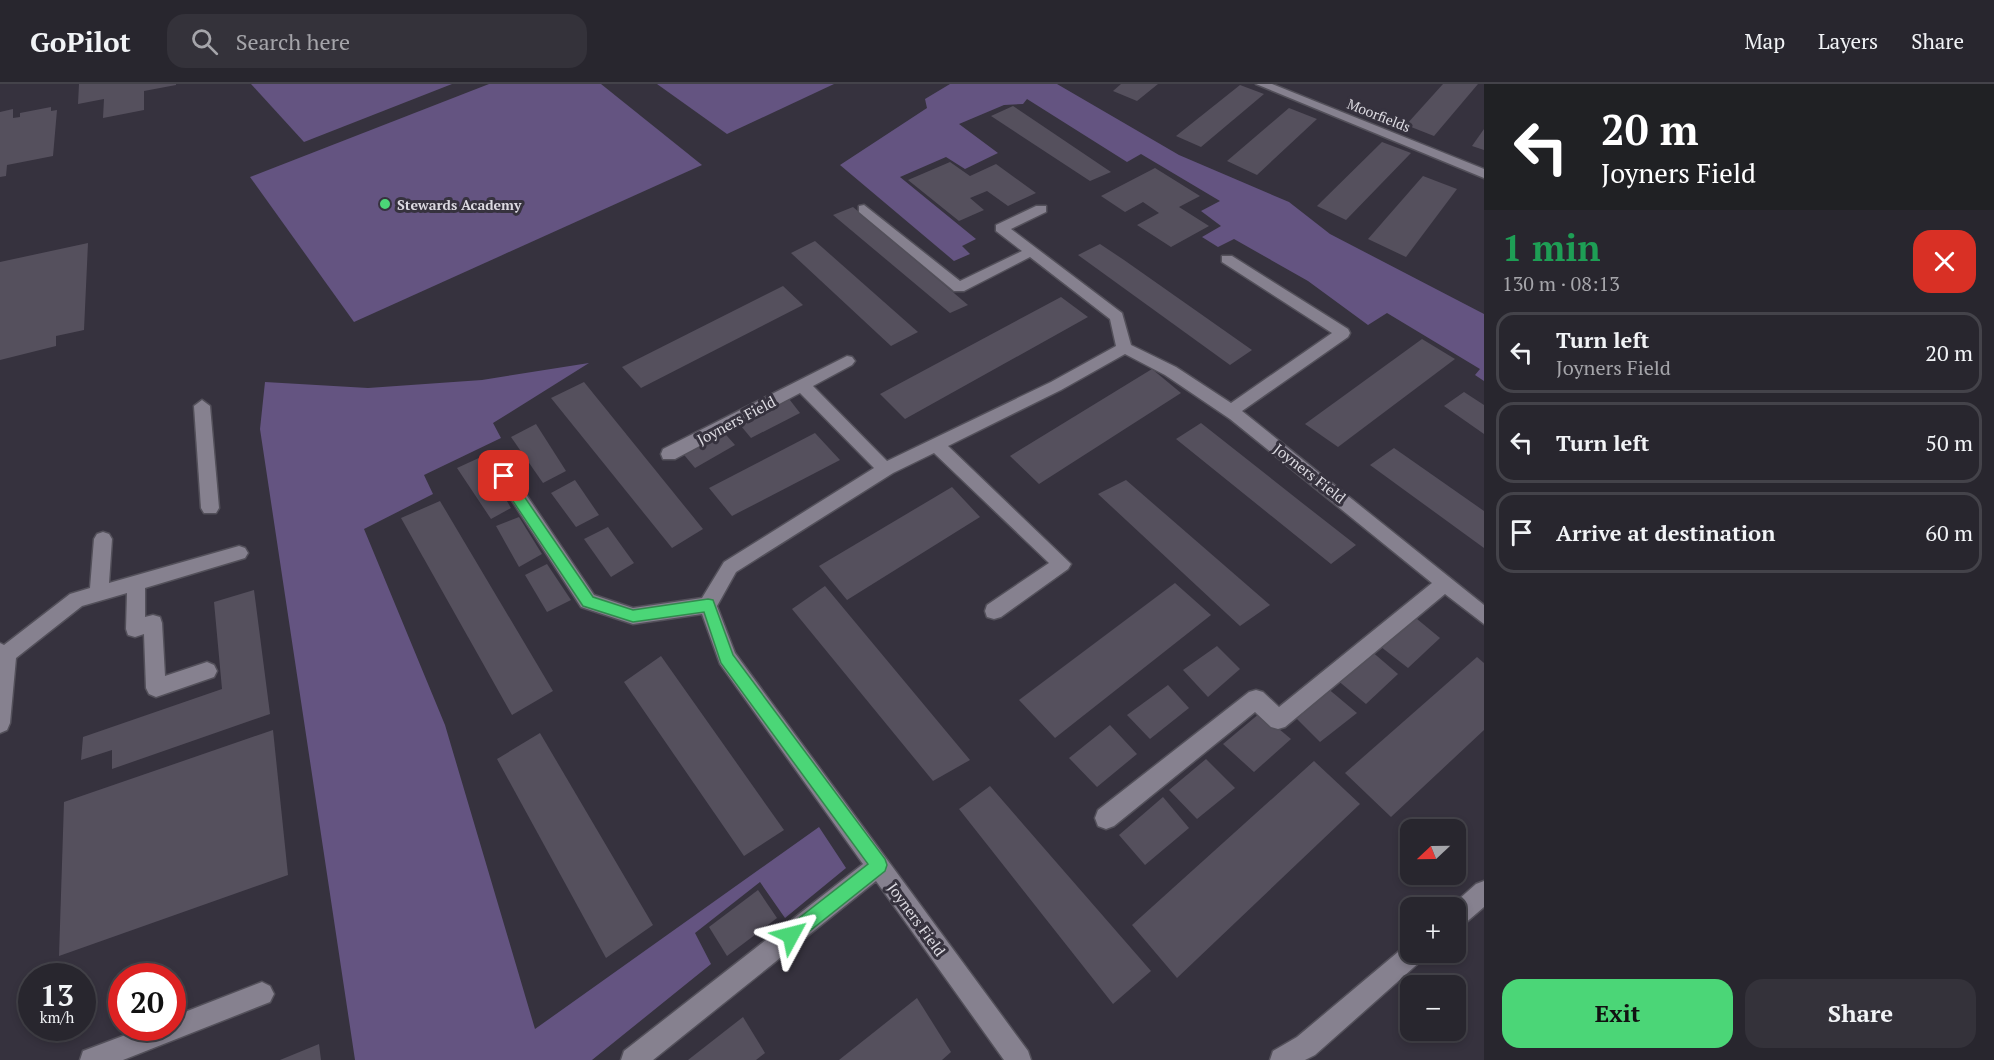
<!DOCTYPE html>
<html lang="en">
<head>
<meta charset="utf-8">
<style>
  body { margin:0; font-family:"PT Serif",serif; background:#34323a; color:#f1f3f6; height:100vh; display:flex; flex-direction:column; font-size:22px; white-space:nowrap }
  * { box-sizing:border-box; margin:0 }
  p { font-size:20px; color:#a5a5aa }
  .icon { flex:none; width:33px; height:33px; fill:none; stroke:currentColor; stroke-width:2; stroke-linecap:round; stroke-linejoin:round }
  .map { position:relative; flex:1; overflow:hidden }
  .sheet { display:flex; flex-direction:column; background:#28262e; width:510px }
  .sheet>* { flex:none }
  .top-card { background:#202124; color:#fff; overflow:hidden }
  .needle { width:39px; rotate:248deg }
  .buttons { position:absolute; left:1400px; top:735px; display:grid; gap:12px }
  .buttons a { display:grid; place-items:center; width:66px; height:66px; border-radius:12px; background:#28262e; box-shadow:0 3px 9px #0003,0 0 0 2px #44434a; font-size:30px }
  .speed { position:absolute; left:18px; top:879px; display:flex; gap:12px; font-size:30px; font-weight:700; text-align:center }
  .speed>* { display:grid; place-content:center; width:78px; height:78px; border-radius:50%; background:#28262e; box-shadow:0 3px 9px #0003,0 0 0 2px #44434a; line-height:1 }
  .speed small { font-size:15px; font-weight:400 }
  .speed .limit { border:9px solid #d22; background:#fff; color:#111 }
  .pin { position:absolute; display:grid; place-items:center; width:51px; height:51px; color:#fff; margin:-26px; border-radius:12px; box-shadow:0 3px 9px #0006 }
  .me { position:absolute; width:66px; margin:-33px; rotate:52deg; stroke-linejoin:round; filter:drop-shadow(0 0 4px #0008) }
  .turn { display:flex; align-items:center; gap:21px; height:126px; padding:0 18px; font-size:27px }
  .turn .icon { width:78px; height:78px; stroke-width:2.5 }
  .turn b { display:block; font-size:42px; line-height:51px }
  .round { display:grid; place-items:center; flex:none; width:63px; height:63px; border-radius:18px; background:#34323a }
  .headline { display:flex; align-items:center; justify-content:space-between; height:102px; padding:0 18px }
  h1 { font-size:36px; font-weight:700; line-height:45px; color:#1e9e55 }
  .action { display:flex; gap:12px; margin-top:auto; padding:12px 18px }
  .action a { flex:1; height:69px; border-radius:18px; background:#4bd677; color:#111; font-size:24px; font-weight:700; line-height:69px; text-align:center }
  .action a+a { background:#34323a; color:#f1f3f6 }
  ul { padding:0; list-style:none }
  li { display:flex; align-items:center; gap:18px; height:81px; margin:0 12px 9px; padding:0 6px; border:3px solid #44434a; border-radius:18px }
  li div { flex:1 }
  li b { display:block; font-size:22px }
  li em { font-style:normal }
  header { display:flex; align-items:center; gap:36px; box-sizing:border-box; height:84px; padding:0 30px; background:#28262e; border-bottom:2px solid #44434a }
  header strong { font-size:28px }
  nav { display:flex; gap:33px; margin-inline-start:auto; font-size:21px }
  .search { width:420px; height:54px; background:#34323a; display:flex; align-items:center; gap:15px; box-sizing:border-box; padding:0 21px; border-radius:18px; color:#a5a5aa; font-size:22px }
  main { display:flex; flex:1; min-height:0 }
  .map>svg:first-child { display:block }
  .green { fill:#645481 }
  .building { fill:#55505d }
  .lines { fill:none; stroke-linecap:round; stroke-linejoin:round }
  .minor-casing { stroke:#53505a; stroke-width:3 }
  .minor { fill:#86818f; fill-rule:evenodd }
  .route { fill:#4bd677; stroke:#318b4d; stroke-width:1.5 }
  .poi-dot { fill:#4bd677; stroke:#36323e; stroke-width:2 }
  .labels { text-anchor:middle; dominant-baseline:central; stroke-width:6; stroke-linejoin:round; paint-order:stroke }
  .far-street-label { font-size:14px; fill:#dcdae1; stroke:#36323e }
  .far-poi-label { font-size:14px; font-weight:bold; fill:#dcdae1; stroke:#36323e; text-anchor:start }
  .street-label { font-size:15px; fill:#dcdae1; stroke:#36323e }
</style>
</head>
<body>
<header>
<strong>GoPilot</strong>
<div class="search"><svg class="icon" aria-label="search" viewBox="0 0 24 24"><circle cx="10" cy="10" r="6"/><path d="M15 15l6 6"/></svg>Search here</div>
<nav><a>Map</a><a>Layers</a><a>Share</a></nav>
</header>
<main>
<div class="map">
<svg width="1484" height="976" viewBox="0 0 1484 976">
  <rect width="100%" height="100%" fill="#36323e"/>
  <g class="green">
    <path d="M251,0H452L304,58Z"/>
    <path d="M489,0H601L702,81L354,238L250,93Z"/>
    <path d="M657,0H834L727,50Z"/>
    <path d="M950,0H1057L1179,71L1289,118L1330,150L1484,230V297L1475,291L1480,285L1387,229L1368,241L1308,197L1234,155L1218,163L1202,153L1221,142L1201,127L1220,117L1141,70L1127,78L1027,15L1023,20L1004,21L959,40L998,69L965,85L946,73L900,93L976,155L962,162L970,170L954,177L840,81L927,24L925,15Z"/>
    <path d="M589,279L493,339L501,354L424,391L433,410L364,445L445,641L535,945L819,743L846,784L785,834L760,798L695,849L711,880L592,976H355L260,345L265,298L368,304L482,296Z"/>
  </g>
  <g class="building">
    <path d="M79,0H176V1L144,7V26L103,34L104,15L78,20Z"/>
    <path d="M1121,0H1158L1137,17L1113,7Z"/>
    <path d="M1443,0H1478L1434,52L1406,41Z"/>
    <path d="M1240,1L1264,10L1201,63L1176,52Z"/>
    <path d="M1013,22L1111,88L1090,97L991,32Z"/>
    <path d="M51,23V27L57,26L53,72L7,81L6,92L0,93V28L13,25V34L20,33V29Z"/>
    <path d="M1289,24L1317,35L1257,91L1227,77Z"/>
    <path d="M1484,45V66L1472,62Z"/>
    <path d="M1382,58L1411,69L1346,136L1317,122Z"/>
    <path d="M950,78L970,92L996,80L1036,109L1008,122L987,107L970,114L984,126L959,137L908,96Z"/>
    <path d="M1155,84L1200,112L1179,123L1209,142L1171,163L1137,141L1159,129L1143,118L1125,128L1101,112Z"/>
    <path d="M1423,92L1457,105L1406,173L1368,155Z"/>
    <path d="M853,123L968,221L950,229L833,131Z"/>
    <path d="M815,157L918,248L891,262L791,169Z"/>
    <path d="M88,159L84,246L56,252V262L0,276V178Z"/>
    <path d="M1100,160L1124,176L1252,266L1230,281L1078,171Z"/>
    <path d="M783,202L803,221L641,304L622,283Z"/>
    <path d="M1061,213L1088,233L905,335L880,310Z"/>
    <path d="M1422,255L1455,275L1338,363L1305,340Z"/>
    <path d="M1152,285L1181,309L1039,400L1010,372Z"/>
    <path d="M584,298L703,445L672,464L551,314Z"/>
    <path d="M1464,308L1484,321V350L1444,322Z"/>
    <path d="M786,311L800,329L751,354L736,336Z"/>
    <path d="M1201,339L1301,418L1356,461L1331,480L1176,355Z"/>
    <path d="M536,340L566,387L543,399L511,353Z"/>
    <path d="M720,344L735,361L695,384L680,366Z"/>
    <path d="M815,349L840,376L732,432L709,404Z"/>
    <path d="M1394,364L1484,427V464L1370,381Z"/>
    <path d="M481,373L511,424L491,435L457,384Z"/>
    <path d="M575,396L599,431L576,443L551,409Z"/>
    <path d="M1126,396L1270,521L1240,542L1098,410Z"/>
    <path d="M952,403L980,433L847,516L819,482Z"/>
    <path d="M440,417L553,607L512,631L401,434Z"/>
    <path d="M519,433L542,470L519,483L496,442Z"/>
    <path d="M608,443L634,479L611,493L584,455Z"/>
    <path d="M547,480L571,516L547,528L525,491Z"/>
    <path d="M1175,499L1211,531L1055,654L1019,616Z"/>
    <path d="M825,502L970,676L933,697L792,525Z"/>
    <path d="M254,506L270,630L112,685V666L81,676L83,653L222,605L214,518Z"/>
    <path d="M1411,530L1440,554L1408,584L1376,559Z"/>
    <path d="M1217,562L1240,585L1208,613L1183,586Z"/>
    <path d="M1370,566L1398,590L1366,620L1336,595Z"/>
    <path d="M661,572L784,746L744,772L624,598Z"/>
    <path d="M1477,573L1484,579V646L1391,733L1345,689Z"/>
    <path d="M1168,601L1189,624L1150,655L1127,631Z"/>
    <path d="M1326,603L1357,629L1320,658L1294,632Z"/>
    <path d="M1260,629L1291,655L1254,688L1223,660Z"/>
    <path d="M1110,641L1137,670L1097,703L1069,674Z"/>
    <path d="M273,646L288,791L59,872L64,718Z"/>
    <path d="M540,649L653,841L606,874L497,675Z"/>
    <path d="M1206,675L1235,704L1197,735L1169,706Z"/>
    <path d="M1314,677L1360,720L1177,894L1132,841Z"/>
    <path d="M990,702L1151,887L1113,920L959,725Z"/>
    <path d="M1163,713L1189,744L1145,781L1119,751Z"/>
    <path d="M758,806L777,834L727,872L709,843Z"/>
    <path d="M917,914L951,968L942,976H839Z"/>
    <path d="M743,933L765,969L756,976H688Z"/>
    <path d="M319,960L321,976H280Z"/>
  </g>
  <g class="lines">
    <g class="minor-casing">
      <g id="minor">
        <path d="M1256,0H1272L1484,85V94Z"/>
        <path d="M864,121L960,197L1022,167L996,147V141L1036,122H1046V128L1011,145L1122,229L1131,261L1176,283L1231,319L1332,249L1222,178V172H1232L1348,245L1350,249L1348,253L1242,327L1484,521V540L1445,510L1285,643L1278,645L1271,643L1255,628L1114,742L1106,745L1098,742L1095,734L1098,726L1249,608L1256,606L1263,608L1279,623L1432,499L1230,335L1165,291L1125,270L1061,306L948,362L1071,480L1068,485L1001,533L994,535L987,533L985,527L987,521L1049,479L934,369L893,389L736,488L717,522L735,569L1028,967L1031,976H1004L876,797L653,976H621L624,967L863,780L720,580L702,530L633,540L581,523L484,374L486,369H498L594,511L633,524L702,514L724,478L874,384L800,309L675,375H663L661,370L663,365L847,272L852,273L855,277L852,281L813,302L887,377L1051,298L1116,262L1110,235L1030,173L964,207H954L859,128V122Z"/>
        <path d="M202,316L210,322L219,424L216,429H204L201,424L194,322Z"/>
        <path d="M103,448L109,450L112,455L109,499L239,462L245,464L248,469L245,474L145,504V533L153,531L160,533L162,539L165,592L207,578L214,581L217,587L214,593L156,613L149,610L146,604L144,550L135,553L128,551L126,545L127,509L82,522L16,574L10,639L7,646L0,649V559L4,561L70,510L90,504L94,455L97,450Z"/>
        <path d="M1484,797V823L1463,841L1455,844V824H1449L1476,800Z"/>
        <path d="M1410,858V868H1425L1422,876L1315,971L1305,976H1270L1273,967L1297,953Z"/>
        <path d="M262,898L270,902L274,910L270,918L123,976H80L83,967L144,944H172V933Z"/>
      </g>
    </g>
    <use href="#minor" class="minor"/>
  </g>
  <path class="route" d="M504,387L508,389L593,513L633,526L708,515L713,516L733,571L885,775L887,781L885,787L797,857L791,859L785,857L782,851L785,845L868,780L721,579L704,528L633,538L583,522L499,396V389Z"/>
  <circle class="poi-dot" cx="385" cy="120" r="6"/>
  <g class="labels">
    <g class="far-street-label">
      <text transform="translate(1379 31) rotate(22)">Moorfields</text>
    </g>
    <g class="far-poi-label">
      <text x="397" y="120">Stewards Academy</text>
    </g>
    <g class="street-label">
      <text transform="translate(736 336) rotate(-28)">Joyners Field</text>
      <text transform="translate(1310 389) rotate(38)">Joyners Field</text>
      <text transform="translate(917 835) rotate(54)">Joyners Field</text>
    </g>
  </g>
</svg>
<div class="buttons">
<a><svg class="needle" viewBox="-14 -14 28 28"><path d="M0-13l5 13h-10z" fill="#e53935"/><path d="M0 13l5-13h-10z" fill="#a5a5aa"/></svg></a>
<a>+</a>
<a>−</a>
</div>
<div class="speed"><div>13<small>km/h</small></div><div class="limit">20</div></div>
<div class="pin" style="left:504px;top:392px;background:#d93025"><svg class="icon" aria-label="arrive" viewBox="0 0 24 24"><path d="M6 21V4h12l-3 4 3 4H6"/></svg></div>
<svg class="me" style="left:791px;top:851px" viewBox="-20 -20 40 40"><path d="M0-17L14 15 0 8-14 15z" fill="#4bd677" stroke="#fff" stroke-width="4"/></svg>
</div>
<section class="sheet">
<div class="top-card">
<div class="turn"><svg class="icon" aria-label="left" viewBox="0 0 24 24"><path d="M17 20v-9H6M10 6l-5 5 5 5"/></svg><div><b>20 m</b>Joyners Field</div></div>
</div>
<div class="headline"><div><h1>1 min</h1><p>130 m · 08:13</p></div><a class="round" style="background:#d93025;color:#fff"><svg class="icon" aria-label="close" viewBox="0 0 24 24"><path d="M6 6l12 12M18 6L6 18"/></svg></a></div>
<ul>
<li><svg class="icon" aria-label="left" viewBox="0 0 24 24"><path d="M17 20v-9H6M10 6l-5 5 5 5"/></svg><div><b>Turn left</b><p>Joyners Field</p></div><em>20 m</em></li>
<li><svg class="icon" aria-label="left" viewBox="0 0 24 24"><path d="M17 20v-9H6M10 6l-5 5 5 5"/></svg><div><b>Turn left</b></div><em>50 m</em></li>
<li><svg class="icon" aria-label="arrive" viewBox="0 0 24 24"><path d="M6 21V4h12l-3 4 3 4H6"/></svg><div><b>Arrive at destination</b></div><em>60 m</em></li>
</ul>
<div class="action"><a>Exit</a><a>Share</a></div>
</section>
</main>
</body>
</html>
